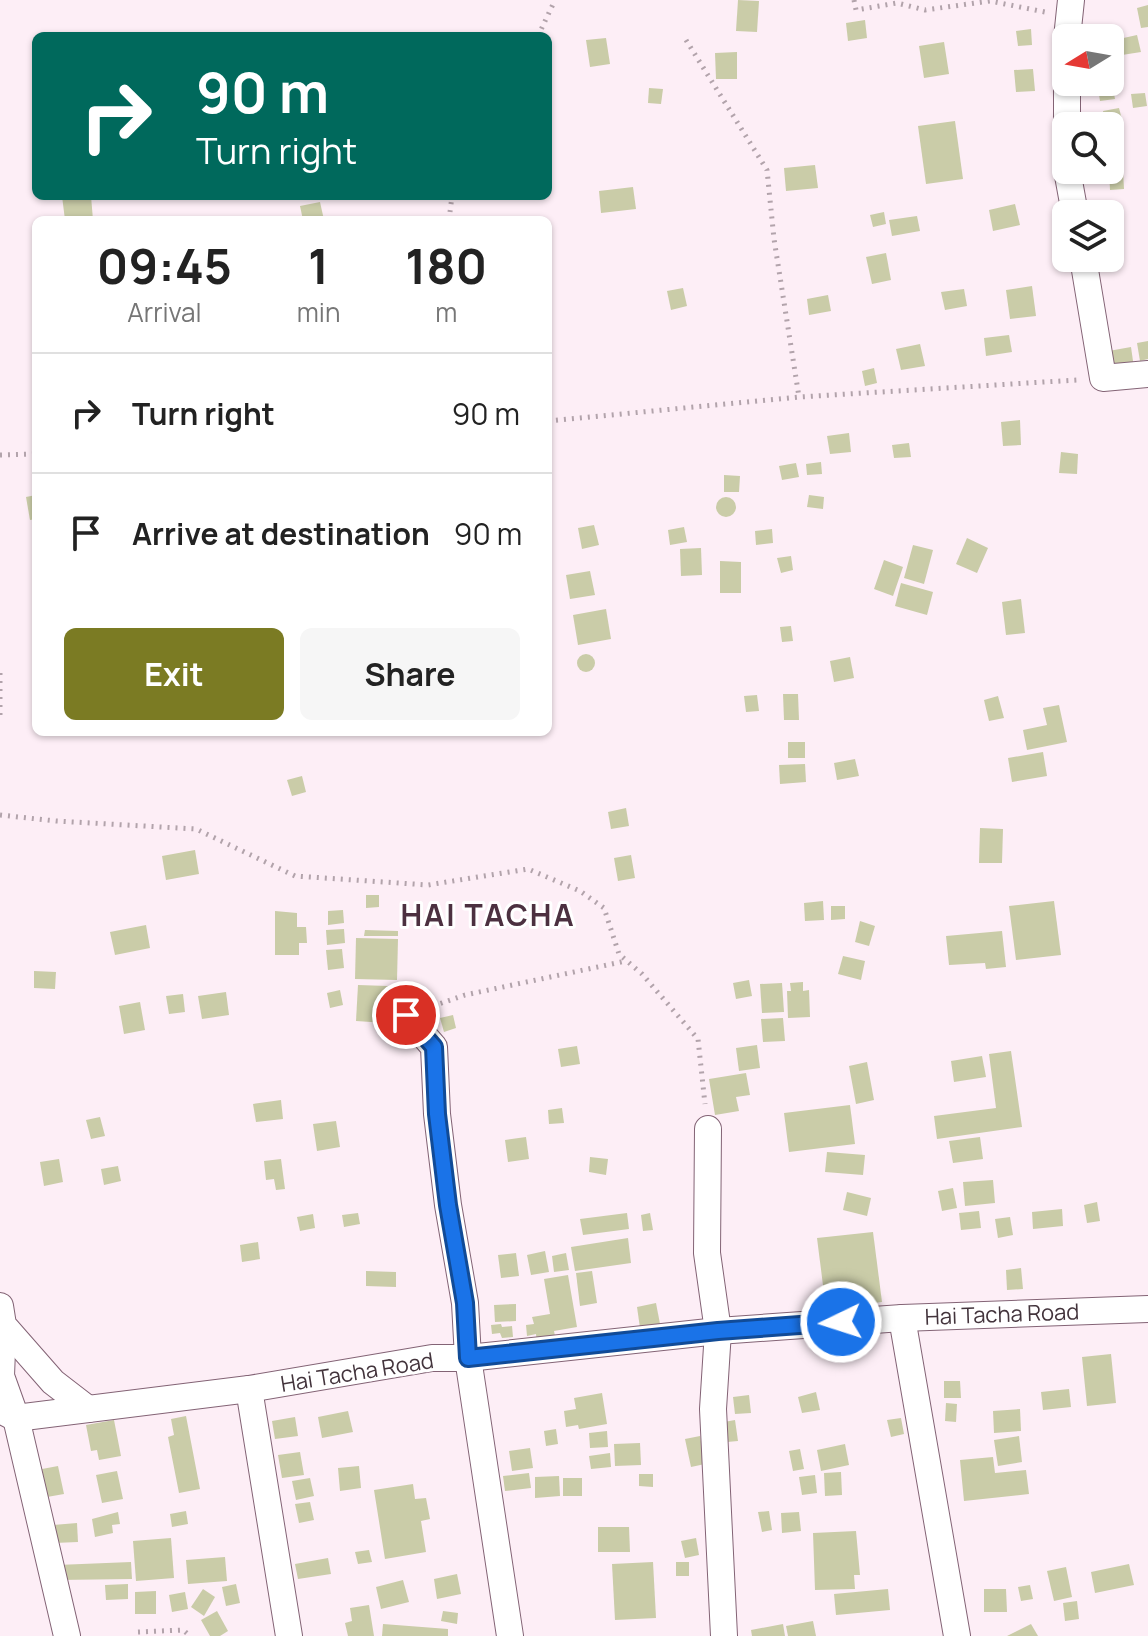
<!DOCTYPE html>
<html lang="en">
<head>
<meta charset="utf-8">
<style>
  body { margin:0; font-family:Manrope,sans-serif; background:#f6f6f6; color:#222; height:100vh; display:flex; flex-direction:column; font-size:30px; white-space:nowrap }
  * { box-sizing:border-box; margin:0 }
  p { font-size:26px; color:#767676 }
  .icon { flex:none; width:44px; height:44px; fill:none; stroke:currentColor; stroke-width:2; stroke-linecap:round; stroke-linejoin:round }
  .map { position:relative; flex:1; overflow:hidden }
  .drawer { position:absolute; left:32px; top:216px; width:520px; height:520px; display:flex; flex-direction:column; background:#fff; border-radius:12px; box-shadow:0 2px 6px #0004 }
  .drawer>* { flex:none }
  .hud { position:absolute; left:32px; top:32px; width:520px; height:168px; border-radius:12px; box-shadow:0 2px 6px #0004; background:#00695c; color:#fff; overflow:hidden }
  .needle { width:52px; rotate:259deg }
  .buttons { position:absolute; left:1052px; top:24px; display:grid; gap:16px }
  .buttons a { display:grid; place-items:center; width:72px; height:72px; border-radius:12px; background:#fff; box-shadow:0 2px 6px #0004; font-size:40px }
  .pin { position:absolute; display:grid; place-items:center; width:68px; height:68px; color:#fff; margin:-34px; border:4px solid #fff; border-radius:50%; box-shadow:0 2px 8px #0007 }
  .me { position:absolute; width:88px; margin:-44px; rotate:266deg; stroke-linejoin:round; filter:drop-shadow(0 0 6px #0008) }
  .turn { display:flex; align-items:center; gap:28px; height:168px; padding:0 32px; font-size:36px }
  .turn .icon { width:104px; height:104px; stroke-width:2.5 }
  .turn b { display:block; font-size:56px; line-height:68px }
  .eta { display:flex; justify-content:space-evenly; align-items:center; height:136px; text-align:center }
  .eta b { font-size:48px; font-weight:700; line-height:56px }
  .action { display:flex; gap:16px; margin-top:auto; padding:16px 32px }
  .action a { flex:1; height:92px; border-radius:12px; background:#7b7b23; color:#fff; font-size:32px; font-weight:700; line-height:92px; text-align:center }
  .action a+a { background:#f6f6f6; color:#222 }
  ul { padding:0; list-style:none }
  li { display:flex; align-items:center; gap:24px; height:120px; padding:0 32px; border-top:2px solid #e0e0e0 }
  li div { flex:1 }
  li b { display:block; font-size:30px }
  li em { font-style:normal }
  .map>svg:first-child { display:block }
  .building { fill:#cacca8 }
  .lines { fill:none; stroke-linecap:round; stroke-linejoin:round }
  .minor-casing { stroke:#836375; stroke-width:28 }
  .path { stroke:#b2a3ab; stroke-width:5; stroke-dasharray:2 6; stroke-linecap:butt }
  .minor { stroke:#fff; stroke-width:26 }
  .route-casing { stroke:#114b97; stroke-width:20 }
  .route { stroke:#1a73e8; stroke-width:14 }
  .labels { text-anchor:middle; dominant-baseline:central; stroke-width:6; stroke-linejoin:round; paint-order:stroke }
  .street-label { font-size:22px; fill:#43343c; stroke:#fff }
  .district-label { font-size:30px; font-weight:bold; letter-spacing:2px; fill:#4c3040; stroke:#fff }
</style>
</head>
<body>
<div class="map">
<svg width="1148" height="1636" viewBox="0 0 1148 1636">
  <rect width="100%" height="100%" fill="#fdeef6"/>
  <g class="building">
    <path d="M738,0L759,1L757,32L736,31Z"/>
    <path d="M1148,5V27L1141,28L1137,8Z"/>
    <path d="M865,20L867,38L848,41L846,23Z"/>
    <path d="M1031,29L1032,45L1018,46L1016,31Z"/>
    <path d="M1137,35L1141,52L1122,55L1119,39Z"/>
    <path d="M606,38L610,64L590,67L586,40Z"/>
    <path d="M944,42L949,74L924,78L919,46Z"/>
    <path d="M737,52V79H716L715,53Z"/>
    <path d="M1033,69L1035,91L1016,92L1014,70Z"/>
    <path d="M1097,82H1112L1115,99L1100,101Z"/>
    <path d="M649,88L663,89L661,104L648,103Z"/>
    <path d="M1145,93L1147,106L1133,108L1131,94Z"/>
    <path d="M1119,108L1124,127L1110,130V126H1106L1103,111Z"/>
    <path d="M955,121L963,179L926,184L918,126Z"/>
    <path d="M815,165L818,188L786,191L784,168Z"/>
    <path d="M1109,170H1123L1124,189L1110,190Z"/>
    <path d="M633,187L636,209L601,213L599,191Z"/>
    <path d="M62,196H91L93,220H65Z"/>
    <path d="M320,202L324,220H303L300,206Z"/>
    <path d="M1015,204L1020,225L993,231L989,210Z"/>
    <path d="M884,212L886,224L873,227L870,215Z"/>
    <path d="M917,216L920,231L892,236L889,220Z"/>
    <path d="M886,253L891,280L872,284L866,257Z"/>
    <path d="M1032,286L1036,316L1010,319L1006,290Z"/>
    <path d="M683,288L687,306L671,310L667,291Z"/>
    <path d="M964,289L967,306L945,310L941,292Z"/>
    <path d="M828,295L831,311L809,315L807,299Z"/>
    <path d="M1009,335L1012,352L986,356L984,338Z"/>
    <path d="M1148,341V359L1140,361L1137,343Z"/>
    <path d="M920,344L925,366L901,370L896,349Z"/>
    <path d="M1131,347L1134,368L1106,372L1103,352Z"/>
    <path d="M874,368L877,383L865,386L862,371Z"/>
    <path d="M1020,420L1021,445L1003,446L1001,422Z"/>
    <path d="M849,433L851,452L830,454L827,436Z"/>
    <path d="M909,443L911,457L894,458L892,445Z"/>
    <path d="M1061,452L1078,454L1077,474L1059,473Z"/>
    <path d="M821,462L822,474L807,475L806,464Z"/>
    <path d="M796,463L799,477L782,480L779,466Z"/>
    <path d="M724,475L740,476L739,492H724Z"/>
    <path d="M36,495V519L30,520L26,497Z"/>
    <path d="M809,495L824,497L823,509L807,507Z"/>
    <circle cx="726" cy="507" r="10"/>
    <path d="M594,525L599,545L582,549L578,528Z"/>
    <path d="M684,527L687,542L670,545L668,530Z"/>
    <path d="M772,529L773,543L756,545L755,531Z"/>
    <path d="M967,538L988,548L977,573L956,564Z"/>
    <path d="M913,545L933,550L924,584L904,578Z"/>
    <path d="M701,548L702,575L681,576L680,549Z"/>
    <path d="M791,556L793,570L781,573L777,558Z"/>
    <path d="M884,560L903,567L893,596L874,589Z"/>
    <path d="M720,561L741,562V593H720Z"/>
    <path d="M590,571L595,595L570,599L566,575Z"/>
    <path d="M901,583L933,592L927,615L895,606Z"/>
    <path d="M1021,599L1025,633L1006,635L1002,602Z"/>
    <path d="M606,609L611,639L578,645L573,615Z"/>
    <path d="M791,626L793,641L782,642L780,627Z"/>
    <circle cx="586" cy="663" r="9"/>
    <path d="M850,657L854,678L834,682L830,661Z"/>
    <path d="M783,694H798L799,720H784Z"/>
    <path d="M757,695L759,711L746,712L744,696Z"/>
    <path d="M998,696L1004,718L989,721L984,700Z"/>
    <path d="M1059,705L1067,742L1027,750L1023,730L1047,725L1043,708Z"/>
    <rect x="788" y="742" width="17" height="16"/>
    <path d="M1043,752L1047,776L1012,782L1008,758Z"/>
    <path d="M855,759L859,776L837,780L834,763Z"/>
    <path d="M805,764L806,782L780,784L779,765Z"/>
    <path d="M302,776L306,792L292,796L287,780Z"/>
    <path d="M626,808L629,826L611,829L608,812Z"/>
    <path d="M980,828L1003,829L1002,863H979Z"/>
    <path d="M195,850L199,874L166,880L162,856Z"/>
    <path d="M631,855L635,878L618,881L614,858Z"/>
    <path d="M366,895H379V907L366,908Z"/>
    <path d="M823,901L824,920L805,921L804,903Z"/>
    <path d="M1054,901L1061,955L1016,960L1009,906Z"/>
    <path d="M831,906H845V919L831,920Z"/>
    <path d="M343,910L344,923L328,925V911Z"/>
    <path d="M275,911L297,913V927H306L307,943H299V955H275Z"/>
    <path d="M860,921L875,926L869,946L855,942Z"/>
    <path d="M146,925L150,948L115,955L110,932Z"/>
    <path d="M344,929L345,943L327,945L326,930Z"/>
    <path d="M365,930L398,931V936H364Z"/>
    <path d="M1002,931L1006,967L986,969L985,963L949,965L946,936Z"/>
    <path d="M356,938L398,939L397,980L355,979Z"/>
    <path d="M342,949L344,968L328,970L326,950Z"/>
    <path d="M843,956L865,961L861,980L838,974Z"/>
    <path d="M34,971L56,972L55,989L34,988Z"/>
    <path d="M749,980L752,996L736,999L733,983Z"/>
    <path d="M803,982V991L809,990L810,1017L788,1018L787,991H791L790,983Z"/>
    <path d="M782,983L784,1012L762,1013L760,984Z"/>
    <path d="M358,985L388,986L386,1023L356,1021Z"/>
    <path d="M340,990L343,1005L330,1008L327,993Z"/>
    <path d="M226,992L229,1015L202,1019L198,996Z"/>
    <path d="M183,994L185,1012L169,1014L166,996Z"/>
    <path d="M140,1002L145,1030L124,1034L119,1006Z"/>
    <path d="M453,1015L456,1028L444,1032L440,1018Z"/>
    <path d="M783,1018L785,1041L763,1042L761,1019Z"/>
    <path d="M757,1045L760,1068L739,1071L736,1048Z"/>
    <path d="M577,1046L580,1064L561,1067L558,1049Z"/>
    <path d="M1011,1051L1022,1127L937,1139L934,1116L996,1108L989,1054Z"/>
    <path d="M982,1056L986,1077L954,1082L951,1061Z"/>
    <path d="M867,1062L874,1100L856,1104L849,1066Z"/>
    <path d="M746,1073L750,1095L736,1097L739,1111L715,1115L709,1079Z"/>
    <path d="M281,1100L283,1119L256,1122L253,1104Z"/>
    <path d="M850,1105L855,1144L789,1152L784,1113Z"/>
    <path d="M562,1108L564,1123L549,1124L548,1110Z"/>
    <path d="M100,1117L105,1136L91,1139L86,1120Z"/>
    <path d="M336,1121L340,1147L317,1151L313,1124Z"/>
    <path d="M526,1137L529,1159L508,1162L505,1140Z"/>
    <path d="M980,1137L983,1159L953,1163L949,1141Z"/>
    <path d="M827,1152L865,1155L863,1175L825,1172Z"/>
    <path d="M590,1157L608,1159L606,1175L589,1172Z"/>
    <path d="M59,1159L63,1182L44,1186L40,1162Z"/>
    <path d="M281,1159L285,1189L276,1190L274,1179L266,1180L264,1161Z"/>
    <path d="M118,1166L121,1181L104,1185L101,1169Z"/>
    <path d="M993,1180L995,1203L965,1206L963,1182Z"/>
    <path d="M953,1188L957,1208L942,1211L938,1191Z"/>
    <path d="M847,1192L871,1198L867,1216L843,1210Z"/>
    <path d="M1097,1202L1100,1221L1087,1223L1084,1205Z"/>
    <path d="M1062,1209L1063,1226L1033,1229L1032,1212Z"/>
    <path d="M979,1211L981,1228L961,1230L959,1213Z"/>
    <path d="M358,1213L360,1224L344,1227L342,1215Z"/>
    <path d="M627,1213L629,1229L583,1235L580,1219Z"/>
    <path d="M650,1213L653,1230L643,1231L641,1215Z"/>
    <path d="M313,1214L315,1228L300,1231L297,1217Z"/>
    <path d="M1010,1217L1013,1235L998,1238L995,1219Z"/>
    <path d="M873,1232L882,1302L826,1309L817,1238Z"/>
    <path d="M628,1238L631,1263L575,1271L571,1247Z"/>
    <path d="M258,1242L260,1259L242,1262L240,1245Z"/>
    <path d="M545,1251L549,1272L531,1275L527,1255Z"/>
    <path d="M516,1253L519,1276L501,1278L498,1255Z"/>
    <path d="M566,1253L569,1270L554,1272L552,1256Z"/>
    <path d="M1021,1268L1023,1289L1007,1290L1006,1270Z"/>
    <path d="M366,1271L396,1272V1287L366,1286Z"/>
    <path d="M592,1271L597,1303L580,1306L576,1273Z"/>
    <path d="M568,1275L577,1327L554,1331L556,1341L537,1344L536,1334L527,1336L526,1325L534,1324L532,1317L550,1314L544,1279Z"/>
    <path d="M656,1303L660,1324L640,1328L637,1307Z"/>
    <path d="M516,1304V1321L495,1322L494,1305Z"/>
    <path d="M501,1324L502,1327L512,1326L513,1337L502,1338L500,1333L492,1334L491,1325Z"/>
    <path d="M1111,1354L1116,1403L1087,1406L1082,1357Z"/>
    <path d="M944,1381H960L961,1398H944Z"/>
    <path d="M1069,1389L1071,1407L1043,1410L1041,1392Z"/>
    <path d="M816,1392L820,1410L802,1413L798,1397Z"/>
    <path d="M602,1393L607,1424L579,1429L578,1425L566,1427L564,1411L576,1409L574,1398Z"/>
    <path d="M749,1395L751,1413L735,1414L733,1397Z"/>
    <path d="M946,1403L957,1404L956,1422L945,1421Z"/>
    <path d="M1020,1409L1021,1431L994,1433L993,1411Z"/>
    <path d="M348,1411L353,1432L322,1438L318,1417Z"/>
    <path d="M186,1416L200,1489L179,1493L168,1437L174,1435L171,1419Z"/>
    <path d="M295,1417L298,1436L275,1439L272,1421Z"/>
    <path d="M901,1418L904,1434L891,1437L887,1420Z"/>
    <path d="M114,1420L121,1456L99,1460L97,1450L91,1451L86,1425Z"/>
    <path d="M735,1420L738,1441L727,1442L724,1422Z"/>
    <path d="M556,1429L558,1444L546,1446L544,1431Z"/>
    <path d="M607,1431L608,1447L590,1448L589,1433Z"/>
    <path d="M700,1436L705,1464L691,1467L685,1439Z"/>
    <path d="M1019,1436L1022,1462L998,1466L994,1440Z"/>
    <path d="M640,1443L641,1465L615,1466L614,1444Z"/>
    <path d="M845,1444L849,1465L821,1471L817,1450Z"/>
    <path d="M530,1448L533,1468L512,1471L509,1451Z"/>
    <path d="M800,1449L804,1469L793,1471L789,1451Z"/>
    <path d="M300,1452L304,1475L282,1478L278,1455Z"/>
    <path d="M610,1453L611,1467L591,1469L589,1456Z"/>
    <path d="M993,1457L995,1473L1026,1470L1029,1494L964,1501L960,1460Z"/>
    <path d="M58,1466L64,1494L47,1497L42,1469Z"/>
    <path d="M359,1466L361,1488L340,1491L338,1468Z"/>
    <path d="M117,1471L123,1499L102,1503L96,1475Z"/>
    <path d="M841,1472L842,1495L825,1496L824,1473Z"/>
    <path d="M529,1473L531,1488L505,1491L503,1476Z"/>
    <path d="M639,1474H653V1487L639,1486Z"/>
    <path d="M815,1475L817,1493L802,1495L799,1477Z"/>
    <path d="M559,1476L560,1496L535,1498V1477Z"/>
    <path d="M310,1478L314,1496L296,1500L292,1481Z"/>
    <rect x="563" y="1478" width="19" height="18"/>
    <path d="M413,1484L415,1499L426,1498L430,1519L421,1521L426,1552L385,1559L374,1490Z"/>
    <path d="M310,1502L314,1520L299,1523L295,1504Z"/>
    <path d="M186,1511L188,1524L172,1527L170,1514Z"/>
    <path d="M769,1511L772,1530L762,1532L758,1512Z"/>
    <path d="M118,1512L120,1524L112,1525L113,1533L95,1537L92,1519Z"/>
    <path d="M799,1512L801,1531L782,1533L781,1513Z"/>
    <path d="M77,1523L78,1542L54,1543L53,1525Z"/>
    <path d="M598,1527H629L630,1552H598Z"/>
    <path d="M856,1531L860,1575H854L855,1589L815,1590L813,1533Z"/>
    <path d="M171,1538L174,1578L136,1581L133,1541Z"/>
    <path d="M696,1538L699,1555L685,1558L681,1541Z"/>
    <path d="M369,1550L372,1562L358,1564L355,1552Z"/>
    <path d="M225,1557L227,1581L188,1584L186,1560Z"/>
    <path d="M328,1558L331,1574L298,1579L295,1564Z"/>
    <path d="M131,1562L132,1579L58,1580L57,1565Z"/>
    <path d="M653,1562L656,1618L615,1620L612,1564Z"/>
    <rect x="676" y="1562" width="13" height="14"/>
    <path d="M1129,1564L1134,1585L1095,1593L1091,1572Z"/>
    <path d="M1066,1567L1072,1597L1054,1601L1047,1571Z"/>
    <path d="M457,1574L461,1594L437,1599L434,1579Z"/>
    <path d="M403,1580L409,1602L381,1609L376,1587Z"/>
    <path d="M128,1584V1599L106,1600L105,1585Z"/>
    <path d="M236,1584L240,1603L226,1606L222,1587Z"/>
    <path d="M1030,1585L1033,1599L1021,1601L1018,1587Z"/>
    <path d="M203,1589L215,1597L204,1616L191,1607Z"/>
    <path d="M888,1589L890,1610L836,1615L834,1594Z"/>
    <path d="M984,1589H1006L1007,1612H984Z"/>
    <path d="M156,1591V1614H135V1592Z"/>
    <path d="M185,1592L188,1609L172,1612L169,1595Z"/>
    <path d="M1077,1601L1079,1619L1065,1621L1063,1603Z"/>
    <path d="M369,1605L374,1636H348L345,1623L352,1621L350,1608Z"/>
    <path d="M217,1611L228,1631L220,1636H210L201,1620Z"/>
    <path d="M443,1611L458,1613L457,1624L441,1621Z"/>
    <path d="M813,1621L816,1636H788L786,1626Z"/>
    <path d="M383,1624L448,1629V1636H382Z"/>
    <path d="M783,1624L785,1636H752L751,1630Z"/>
    <path d="M1031,1624L1038,1636H1007Z"/>
  </g>
  <g class="lines">
    <g class="minor-casing">
      <g id="minor">
        <path d="M1067,38L1071,0"/>
        <path d="M1067,126V82"/>
        <path d="M1067,170L1075,214"/>
        <path d="M1083,258L1103,378L1148,374"/>
        <path d="M406,1015L434,1047L437,1114L448,1205L465,1303L468,1358L510,1636"/>
        <path d="M708,1129L707,1253L718,1331L713,1409L724,1636"/>
        <path d="M0,1306L3,1325L53,1382L88,1409"/>
        <path d="M902,1318L957,1636"/>
        <path d="M3,1325L1,1376L16,1418L67,1636"/>
        <path d="M249,1389L289,1636"/>
        <path d="M0,1410L16,1418L249,1389L432,1358H468L718,1331L902,1318L1148,1309"/>
      </g>
    </g>
    <g class="path">
      <path d="M854,0L856,10L897,3L925,10L990,1L1045,12"/>
      <path d="M538,36L555,0"/>
      <path d="M686,40L767,170L774,239L799,397"/>
      <path d="M449,220L452,196"/>
      <path d="M548,421L799,397L1077,380"/>
      <path d="M0,455L36,454"/>
      <path d="M0,673V718"/>
      <path d="M0,815L56,821L196,829L295,876L428,885L528,869L580,891L604,908L619,954L642,974L698,1039L705,1104"/>
      <path d="M433,1006L465,995L626,961"/>
      <path d="M138,1632L183,1630L190,1636"/>
    </g>
    <use href="#minor" class="minor"/>
  </g>
  <g class="lines">
    <g class="route-casing">
      <path id="route" d="M406,1015L434,1047L437,1114L448,1205L465,1303L468,1358L718,1331L841,1322"/>
    </g>
    <use href="#route" class="route"/>
  </g>
  <g class="labels">
    <g class="street-label">
      <text transform="translate(1002 1314) rotate(-2)">Hai Tacha Road</text>
      <text transform="translate(357 1372) rotate(-9)">Hai Tacha Road</text>
    </g>
    <g class="district-label">
      <text x="488" y="914">HAI TACHA</text>
    </g>
  </g>
</svg>
<div class="buttons">
<a><svg class="needle" viewBox="-14 -14 28 28"><path d="M0-13l5 13h-10z" fill="#e53935"/><path d="M0 13l5-13h-10z" fill="#767676"/></svg></a>
<a><svg class="icon" aria-label="search" viewBox="0 0 24 24"><circle cx="10" cy="10" r="6"/><path d="M15 15l6 6"/></svg></a>
<a><svg class="icon" aria-label="layers" viewBox="0 0 24 24"><path d="M12 4l9 5-9 5-9-5zM3 14l9 5 9-5"/></svg></a>
</div>
<div class="pin" style="left:406px;top:1015px;background:#d93025"><svg class="icon" aria-label="arrive" viewBox="0 0 24 24"><path d="M6 21V4h12l-3 4 3 4H6"/></svg></div>
<svg class="me" style="left:841px;top:1322px" viewBox="-20 -20 40 40"><circle r="17" fill="#1a73e8" stroke="#fff" stroke-width="3"/><path d="M0-11L8 9 0 5-8 9z" fill="#fff"/></svg>
<div class="hud">
<div class="turn"><svg class="icon" aria-label="right" viewBox="0 0 24 24"><path d="M7 20v-9h11M14 6l5 5-5 5"/></svg><div><b>90 m</b>Turn right</div></div>
</div>
<section class="drawer">
<div class="eta">
<div><b>09:45</b><p>Arrival</p></div>
<div><b>1</b><p>min</p></div>
<div><b>180</b><p>m</p></div>
</div>
<ul>
<li><svg class="icon" aria-label="right" viewBox="0 0 24 24"><path d="M7 20v-9h11M14 6l5 5-5 5"/></svg><div><b>Turn right</b></div><em>90 m</em></li>
<li><svg class="icon" aria-label="arrive" viewBox="0 0 24 24"><path d="M6 21V4h12l-3 4 3 4H6"/></svg><div><b>Arrive at destination</b></div><em>90 m</em></li>
</ul>
<div class="action"><a>Exit</a><a>Share</a></div>
</section>
</div>
</body>
</html>
